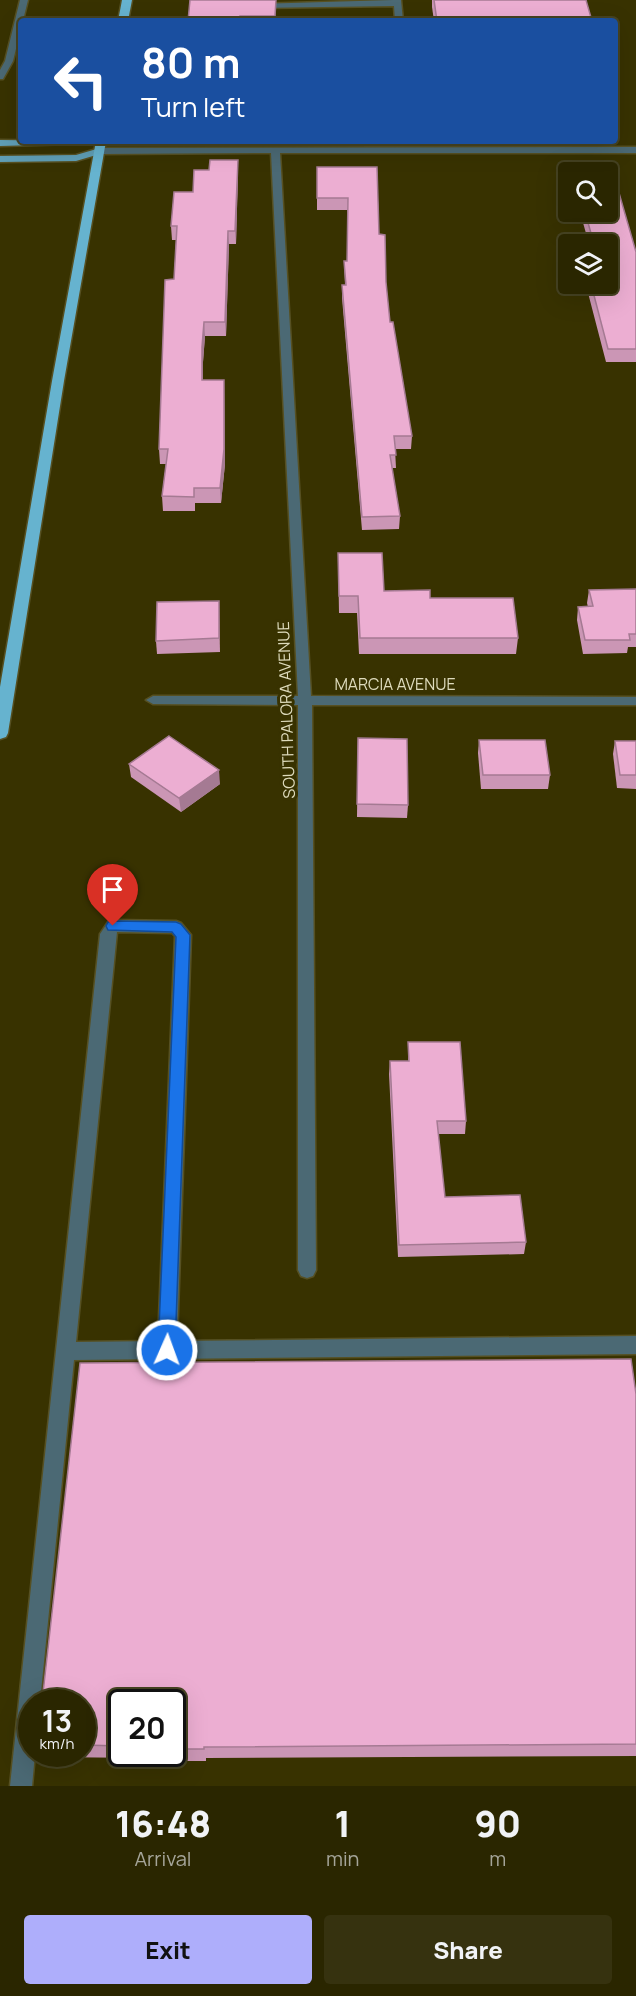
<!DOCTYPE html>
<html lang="en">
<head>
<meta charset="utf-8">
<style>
  body { margin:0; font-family:Manrope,sans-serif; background:#36320f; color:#f1f3f6; height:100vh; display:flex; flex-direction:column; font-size:22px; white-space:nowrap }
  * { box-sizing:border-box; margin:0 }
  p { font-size:20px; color:#a5a599 }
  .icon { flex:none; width:33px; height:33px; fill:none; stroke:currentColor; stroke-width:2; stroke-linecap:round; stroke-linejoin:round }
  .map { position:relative; height:1786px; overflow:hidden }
  .details { display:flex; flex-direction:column; background:#2a2600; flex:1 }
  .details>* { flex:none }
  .hud { position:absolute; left:18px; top:18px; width:600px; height:126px; border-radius:6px; box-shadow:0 6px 24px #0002,0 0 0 2px #464322; background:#1a4fa0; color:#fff; overflow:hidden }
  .controls { position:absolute; left:558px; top:162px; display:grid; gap:12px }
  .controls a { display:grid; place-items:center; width:60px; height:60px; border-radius:6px; background:#2a2600; box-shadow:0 6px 24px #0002,0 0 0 2px #464322; font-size:30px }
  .speed { position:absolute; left:18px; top:1689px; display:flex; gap:12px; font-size:30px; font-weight:700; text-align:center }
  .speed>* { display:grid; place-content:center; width:78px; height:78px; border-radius:50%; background:#2a2600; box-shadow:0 6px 24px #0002,0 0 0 2px #464322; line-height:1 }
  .speed small { font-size:15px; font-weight:400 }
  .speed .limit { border:3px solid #111; border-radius:9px; background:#fff; color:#111 }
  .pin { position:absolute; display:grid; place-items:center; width:51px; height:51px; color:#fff; margin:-62px -26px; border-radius:50% 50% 50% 0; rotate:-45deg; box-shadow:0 0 6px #0007 }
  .pin .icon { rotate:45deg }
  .me { position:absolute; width:66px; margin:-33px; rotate:2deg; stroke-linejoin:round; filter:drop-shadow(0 0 4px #0008) }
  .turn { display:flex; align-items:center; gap:21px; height:126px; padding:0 24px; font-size:27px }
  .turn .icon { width:78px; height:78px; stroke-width:2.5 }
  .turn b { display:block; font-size:42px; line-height:51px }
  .eta { display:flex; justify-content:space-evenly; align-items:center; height:102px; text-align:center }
  .eta b { font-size:36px; font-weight:800; line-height:42px }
  .cta { display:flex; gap:12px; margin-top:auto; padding:12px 24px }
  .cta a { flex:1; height:69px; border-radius:6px; background:#aeaefb; color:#111; font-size:24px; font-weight:800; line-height:69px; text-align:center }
  .cta a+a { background:#36320f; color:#f1f3f6 }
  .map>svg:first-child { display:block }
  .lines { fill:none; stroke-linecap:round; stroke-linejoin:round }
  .minor-casing { stroke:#565022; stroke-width:3 }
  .major-casing { stroke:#565022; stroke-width:3 }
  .highway-casing { stroke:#565022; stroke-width:3 }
  .minor { fill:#4b6974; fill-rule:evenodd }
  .major { fill:#5f9eb5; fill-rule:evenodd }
  .highway { fill:#66b3cf; fill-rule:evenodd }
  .wall { fill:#cb96b5; fill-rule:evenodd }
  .shaded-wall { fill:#a57a93 }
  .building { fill:#ecaed2; stroke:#a57a93; stroke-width:1.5 }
  .route { fill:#1a73e8; stroke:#114b97; stroke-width:1.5 }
  .labels { text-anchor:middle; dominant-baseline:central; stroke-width:6; stroke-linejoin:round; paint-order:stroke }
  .street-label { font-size:16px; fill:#dedbbc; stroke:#383200 }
</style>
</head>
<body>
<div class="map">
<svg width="636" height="1786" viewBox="0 0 636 1786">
  <rect width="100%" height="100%" fill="#383200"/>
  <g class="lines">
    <g class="minor-casing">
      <g id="minor">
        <path d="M20,0H28L13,61L3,79H0V70L5,61Z"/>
        <path d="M393,0H401L403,21H395L394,6L256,8L252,6L256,4Z"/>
        <path d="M636,147V153H280L311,696L636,697V705H312L316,1270L313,1276L307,1278L301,1276L298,1270V705L153,704L146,700L153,696H298L271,153L100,154L96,151L100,148Z"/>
        <path d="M113,920L176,921L181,923L191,935L177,1341L636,1336V1354L74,1360L40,1702H32V1754H35L32,1786H10L100,934L108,922ZM117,932L172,933L175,936L158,1341L76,1342Z"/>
      </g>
    </g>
    <g class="major-casing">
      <g id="major">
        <path d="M0,140L77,141L73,144L0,146Z"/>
        <path d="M100,148L104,151L103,153L76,161L0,162V156L76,155Z"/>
      </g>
    </g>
    <g class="highway-casing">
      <g id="highway">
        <path d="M122,0H132L128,21H118Z"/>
        <path d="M96,141H106L64,381L8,733L6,737L0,739V687L52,381Z"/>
      </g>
    </g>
    <use href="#minor" class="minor"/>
    <use href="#major" class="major"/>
    <use href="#highway" class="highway"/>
  </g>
  <g class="wall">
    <path d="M276,0L275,21H188Z"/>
    <path d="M432,0H586L592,21H434L432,7Z"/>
    <path d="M572,165H606L610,179H615L636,252V362H606L587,289L588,284H608V244H589L580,212H608V172H571Z"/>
    <path d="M317,167H377L379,234L390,322L412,436L411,449H395L396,468H392L400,516L399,529L362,530L342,298V285H345L344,261H347V210H317Z"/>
    <path d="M238,173L236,244H229L226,336H205L203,362V380H224L225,464L221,503H195V511H163L162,496L166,464H160L159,449L174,279L176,240H172L171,226L193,192Z"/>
    <path d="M338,553L384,591L430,598L518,638L516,654H359L357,613H339Z"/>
    <path d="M636,589V647H628L627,653L583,654L577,620L578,607H588L587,603L589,590Z"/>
    <path d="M219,601L220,652L157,654L156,641Z"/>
    <path d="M358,738L408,805L407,818L357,817Z"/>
    <path d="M479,740L550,775L548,789H481L478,753Z"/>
    <path d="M615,741H636V789L617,788L613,754Z"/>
    <path d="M129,764L220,784L181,812L131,777Z"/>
    <path d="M408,1042L466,1121L465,1134H438L445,1197L526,1242L524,1254L398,1257L389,1074L390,1061H408Z"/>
    <path d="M636,1394V1756L206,1758V1761H152L151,1758L43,1757L42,1754H82V1702ZM122,1702H172V1754H122Z"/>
  </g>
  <g class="shaded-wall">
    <path d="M238,160V173L236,244L235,231Z"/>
    <path d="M228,231L229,244L226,336L225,322Z"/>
    <path d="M204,322L205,336L203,362L202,394V347Z"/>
    <path d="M224,380L225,464L221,503L220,488Z"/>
    <path d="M219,770L220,784L181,812L179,798Z"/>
  </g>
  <g class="building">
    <path d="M190,0H276L275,16H240V21H188Z"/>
    <path d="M434,0H586L592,21H437Z"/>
    <path d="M210,160H238L235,231H228L225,322H204L202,347V380H224V449L220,488H194V497L162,496L168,449H159L165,280L174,279L177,226H171L174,192H193L194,170H209Z"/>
    <path d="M572,165H606L610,179H615L636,252V349H608L591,284H608V244H594L585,212H608V172H574Z"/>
    <path d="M317,167H377L379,234L385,235L386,282L390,322H393L412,436H394L396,455H390L400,516L362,517L342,285H346L344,261H347L348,198H317Z"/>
    <path d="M338,553H382L384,591L430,590V598H513L518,638H360L358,596H339Z"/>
    <path d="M636,589V634H629L630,640H585L578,607L593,606L589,590Z"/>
    <path d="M219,601V638L156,641L157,602Z"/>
    <path d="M169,736L219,770L179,798L129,764Z"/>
    <path d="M358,738L407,739L408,805L357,804Z"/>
    <path d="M479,740H545L550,775H483Z"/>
    <path d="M615,741H636V775H620Z"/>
    <path d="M408,1042H460L466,1121H437L445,1197L520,1195L526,1242L399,1245L390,1061H409Z"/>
    <path d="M631,1359L636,1394V1744L204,1747V1749H172V1702H122V1746L82,1745V1702H42L80,1363Z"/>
  </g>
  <path class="route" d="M113,921L176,922L181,924L190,935L175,1350L173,1356L167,1358L161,1356L158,1350L176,937L172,932L108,930L106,926L108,922Z"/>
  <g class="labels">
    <g class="street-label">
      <text x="395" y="684">MARCIA AVENUE</text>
      <text transform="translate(286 710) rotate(-92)">SOUTH PALORA AVENUE</text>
    </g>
  </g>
</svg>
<div class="controls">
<a><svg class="icon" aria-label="search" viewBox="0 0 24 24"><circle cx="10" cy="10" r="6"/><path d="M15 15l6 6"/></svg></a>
<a><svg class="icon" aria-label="layers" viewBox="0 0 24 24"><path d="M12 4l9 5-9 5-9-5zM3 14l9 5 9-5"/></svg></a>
</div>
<div class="speed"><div>13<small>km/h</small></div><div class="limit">20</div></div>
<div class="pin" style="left:113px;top:926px;background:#d93025"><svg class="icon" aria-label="arrive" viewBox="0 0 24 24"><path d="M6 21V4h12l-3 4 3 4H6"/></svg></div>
<svg class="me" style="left:167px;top:1350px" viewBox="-20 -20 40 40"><circle r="17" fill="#1a73e8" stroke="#fff" stroke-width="3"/><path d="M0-11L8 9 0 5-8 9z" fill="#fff"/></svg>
<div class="hud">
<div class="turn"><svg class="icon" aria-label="left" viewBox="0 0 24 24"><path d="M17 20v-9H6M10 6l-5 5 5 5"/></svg><div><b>80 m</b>Turn left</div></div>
</div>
</div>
<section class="details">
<div class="eta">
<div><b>16:48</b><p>Arrival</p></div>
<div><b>1</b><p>min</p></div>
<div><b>90</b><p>m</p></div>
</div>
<div class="cta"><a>Exit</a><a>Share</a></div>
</section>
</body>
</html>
